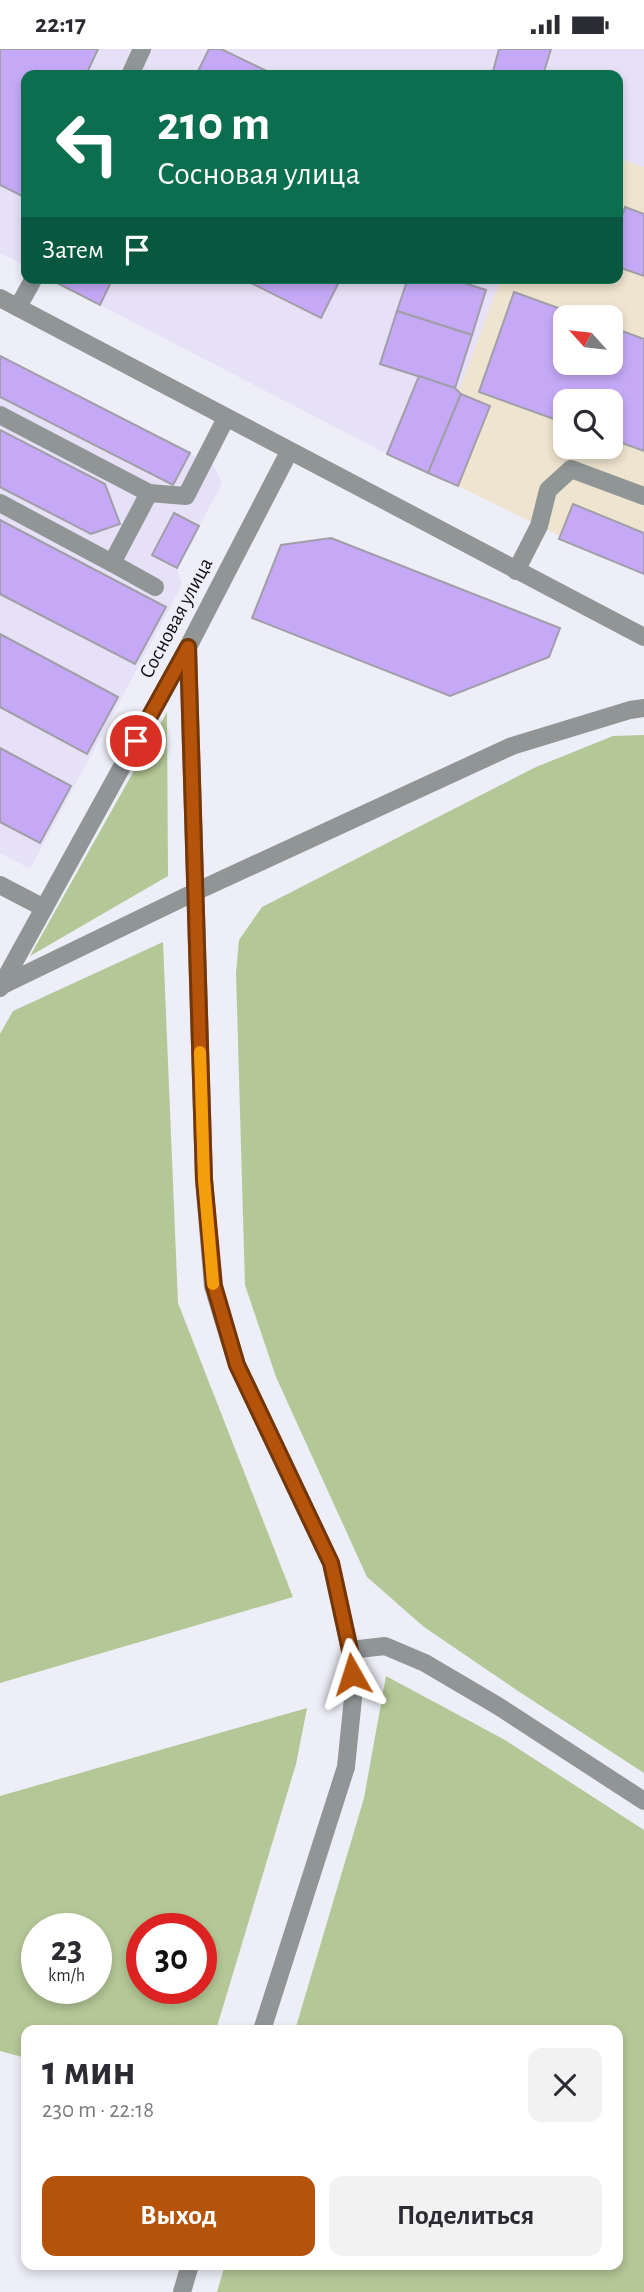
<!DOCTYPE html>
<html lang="ru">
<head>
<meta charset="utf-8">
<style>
  body { margin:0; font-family:"Alegreya Sans",sans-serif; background:#f2f2f3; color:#2b2b33; height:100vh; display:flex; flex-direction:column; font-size:26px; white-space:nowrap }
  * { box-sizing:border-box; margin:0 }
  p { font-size:23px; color:#7c7c81 }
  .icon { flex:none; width:38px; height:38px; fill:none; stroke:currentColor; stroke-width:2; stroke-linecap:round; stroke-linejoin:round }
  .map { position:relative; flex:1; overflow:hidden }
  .details { position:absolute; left:21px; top:1976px; width:602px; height:245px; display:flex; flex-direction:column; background:#fff; border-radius:14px; box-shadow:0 4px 10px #0003 }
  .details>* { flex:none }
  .hud { position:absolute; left:21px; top:21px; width:602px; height:214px; border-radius:14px; box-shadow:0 4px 10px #0003; background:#0b6e4f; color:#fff; overflow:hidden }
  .needle { width:46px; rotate:297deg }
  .controls { position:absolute; left:553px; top:256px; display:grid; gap:14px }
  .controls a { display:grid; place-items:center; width:70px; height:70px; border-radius:14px; background:#fff; box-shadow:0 4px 10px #0003; font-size:35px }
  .speed { position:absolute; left:21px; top:1864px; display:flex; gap:14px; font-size:35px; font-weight:700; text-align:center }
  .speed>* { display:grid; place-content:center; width:91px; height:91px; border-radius:50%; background:#fff; box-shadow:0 4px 10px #0003; line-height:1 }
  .speed small { font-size:18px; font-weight:400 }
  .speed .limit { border:10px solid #d22; background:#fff; color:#111 }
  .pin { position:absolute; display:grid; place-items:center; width:60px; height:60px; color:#fff; margin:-30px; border:4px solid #fff; border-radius:50%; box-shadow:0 2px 7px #0007 }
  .me { position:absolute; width:77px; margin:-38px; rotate:354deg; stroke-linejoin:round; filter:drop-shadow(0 0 5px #0008) }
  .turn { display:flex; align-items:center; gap:24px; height:147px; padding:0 21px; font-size:32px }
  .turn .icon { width:91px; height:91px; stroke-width:2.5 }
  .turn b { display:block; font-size:49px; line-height:60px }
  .then { display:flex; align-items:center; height:66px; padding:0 21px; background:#0003; gap:14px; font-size:26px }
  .round { display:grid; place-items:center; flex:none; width:74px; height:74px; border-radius:14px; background:#f2f2f3 }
  .headline { display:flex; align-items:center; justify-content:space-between; height:119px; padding:0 21px }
  h1 { font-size:42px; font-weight:600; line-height:52px }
  .primary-button { display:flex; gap:14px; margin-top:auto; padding:14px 21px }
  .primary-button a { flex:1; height:80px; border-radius:14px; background:#b45309; color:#fff; font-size:28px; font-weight:600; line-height:80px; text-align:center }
  .primary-button a+a { background:#f2f2f3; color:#2b2b33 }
  .status { display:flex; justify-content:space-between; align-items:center; height:49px; padding:0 35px; background:#fff; direction:ltr }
  .status svg { height:19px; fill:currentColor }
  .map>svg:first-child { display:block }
  .commercial { fill:#efe4cf; fill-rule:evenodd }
  .industrial { fill:#e7e1f7 }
  .green { fill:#b4c796; fill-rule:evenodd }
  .building { fill:#c5a9f7; stroke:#a09ea7; stroke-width:2 }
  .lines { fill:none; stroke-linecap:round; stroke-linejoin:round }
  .service { stroke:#909595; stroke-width:18 }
  .minor { stroke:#909595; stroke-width:18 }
  .route-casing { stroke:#753606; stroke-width:18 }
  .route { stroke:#b45309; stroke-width:12 }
  .slow { stroke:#f59e0b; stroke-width:12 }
  .labels { text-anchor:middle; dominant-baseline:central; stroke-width:5; stroke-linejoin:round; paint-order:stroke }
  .street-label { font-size:21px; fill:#0f0f12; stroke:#eeeef8 }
</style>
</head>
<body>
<div class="status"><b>22:17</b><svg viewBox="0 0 49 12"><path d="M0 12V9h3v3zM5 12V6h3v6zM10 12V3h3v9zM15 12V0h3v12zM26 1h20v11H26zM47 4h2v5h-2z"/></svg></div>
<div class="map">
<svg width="644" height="2243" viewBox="0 0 644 2243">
  <rect width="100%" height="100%" fill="#eeeef8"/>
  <path class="commercial" d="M618,109L644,118V525L559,490L560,487L458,437L428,424L501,229H618ZM565,268H611V313H565ZM565,352H611V397H565Z"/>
  <g class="industrial">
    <path d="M0,0H644V118L618,109V26H26V217L0,204Z"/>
    <path d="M48,229H501L428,424L387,405Z"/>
    <path d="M0,307L214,417L222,434L177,519L182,536L30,820L0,804Z"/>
  </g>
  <g class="green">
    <path d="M167,663L168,827L30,907Z"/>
    <path d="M644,686V1724L518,1642L424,1578L367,1528L276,1328L245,1236L236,924L239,891L262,858L536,718L613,687Z"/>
    <path d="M163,893L178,1254L293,1548L0,1634V985L13,962Z"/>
    <path d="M386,1627L505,1691L644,1781V2243H217L225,2216H618V1981H295L364,1749Z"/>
    <path d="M307,1659L296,1715L216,1981H26V2009L0,2002V1747ZM37,1880H96V1939H37ZM142,1880H201V1939H142Z"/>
  </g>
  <g class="building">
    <path d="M0,0H98L86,26H26V149L0,136Z"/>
    <path d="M209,0H221L275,26H196Z"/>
    <path d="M499,0H551L543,26H492Z"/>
    <path d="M625,158L644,165V227L618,218V180Z"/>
    <path d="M54,229H113L100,256L53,232Z"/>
    <path d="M241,229H341L321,269Z"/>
    <path d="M408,229H449L486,241L472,286L397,262Z"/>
    <path d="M514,243L583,268H565V313H611V278L644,290V402L611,390V352H565V374L479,343Z"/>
    <path d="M397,262L472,286L455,339L380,315Z"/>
    <path d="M0,307L190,404L173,436L0,348Z"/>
    <path d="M419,327L455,339L461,345L428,424L387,405Z"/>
    <path d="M461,345L490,357L458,437L428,424Z"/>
    <path d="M0,381L105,435L120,475L91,485L0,438Z"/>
    <path d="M573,455L644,484V525L559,490Z"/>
    <path d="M174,464L199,477L177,519L152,506Z"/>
    <path d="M0,471L166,558L135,615L0,545Z"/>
    <path d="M331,489L560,579L549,608L450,647L252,569L281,496Z"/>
    <path d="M0,585L118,648L87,705L0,658Z"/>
    <path d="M0,699L71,737L40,794L0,773Z"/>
  </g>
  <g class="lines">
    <g class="service">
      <path d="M130,26L142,0"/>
      <path d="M18,258L34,229"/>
      <path d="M0,366L149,444L186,447L226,369"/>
      <path d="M0,454L112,514L149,444"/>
      <path d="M112,514L155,538"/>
      <path d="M516,522L539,477L548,441L571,420L644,447"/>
      <path d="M0,836L44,859"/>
      <path d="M350,1601L385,1597L425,1614L498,1657L644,1752"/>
    </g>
    <g class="minor">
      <path d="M0,249L644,588"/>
      <path d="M188,598L204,1131L213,1237L237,1316L331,1514L350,1601L353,1649L346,1718L262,1981"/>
      <path d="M1,937L195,843L512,697L630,661L644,659"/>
      <path d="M0,939L188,598L289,403"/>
      <path d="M182,2243L190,2216"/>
    </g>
  </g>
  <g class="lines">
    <g class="route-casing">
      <path id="route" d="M136,692L188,598L204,1130L214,1237L237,1316L331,1514L350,1601L352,1625"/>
    </g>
    <use href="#route" class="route"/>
    <path class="slow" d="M200,1003L204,1130L213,1235"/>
  </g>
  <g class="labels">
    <g class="street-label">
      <text transform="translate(176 569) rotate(-62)">Сосновая улица</text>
    </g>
  </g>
</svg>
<div class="controls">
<a><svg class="needle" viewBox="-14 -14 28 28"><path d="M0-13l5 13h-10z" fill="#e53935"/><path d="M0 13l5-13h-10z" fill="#7c7c81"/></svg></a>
<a><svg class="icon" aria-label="search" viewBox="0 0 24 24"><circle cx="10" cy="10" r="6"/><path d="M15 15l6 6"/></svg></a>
</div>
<div class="speed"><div>23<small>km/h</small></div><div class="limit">30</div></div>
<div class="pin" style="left:136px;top:692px;background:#d93025"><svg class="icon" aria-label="arrive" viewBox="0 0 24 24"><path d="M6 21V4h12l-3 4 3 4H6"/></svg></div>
<svg class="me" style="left:352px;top:1625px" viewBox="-20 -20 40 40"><path d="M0-17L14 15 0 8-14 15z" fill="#b45309" stroke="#fff" stroke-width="4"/></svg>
<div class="hud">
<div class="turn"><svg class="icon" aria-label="left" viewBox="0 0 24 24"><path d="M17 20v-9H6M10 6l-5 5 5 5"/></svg><div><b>210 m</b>Сосновая улица</div></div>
<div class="then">Затем<svg class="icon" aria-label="arrive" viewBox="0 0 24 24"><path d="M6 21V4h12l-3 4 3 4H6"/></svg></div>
</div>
<section class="details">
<div class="headline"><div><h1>1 мин</h1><p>230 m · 22:18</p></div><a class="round"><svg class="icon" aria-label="close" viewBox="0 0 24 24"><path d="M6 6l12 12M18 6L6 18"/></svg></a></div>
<div class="primary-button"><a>Выход</a><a>Поделиться</a></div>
</section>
</div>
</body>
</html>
